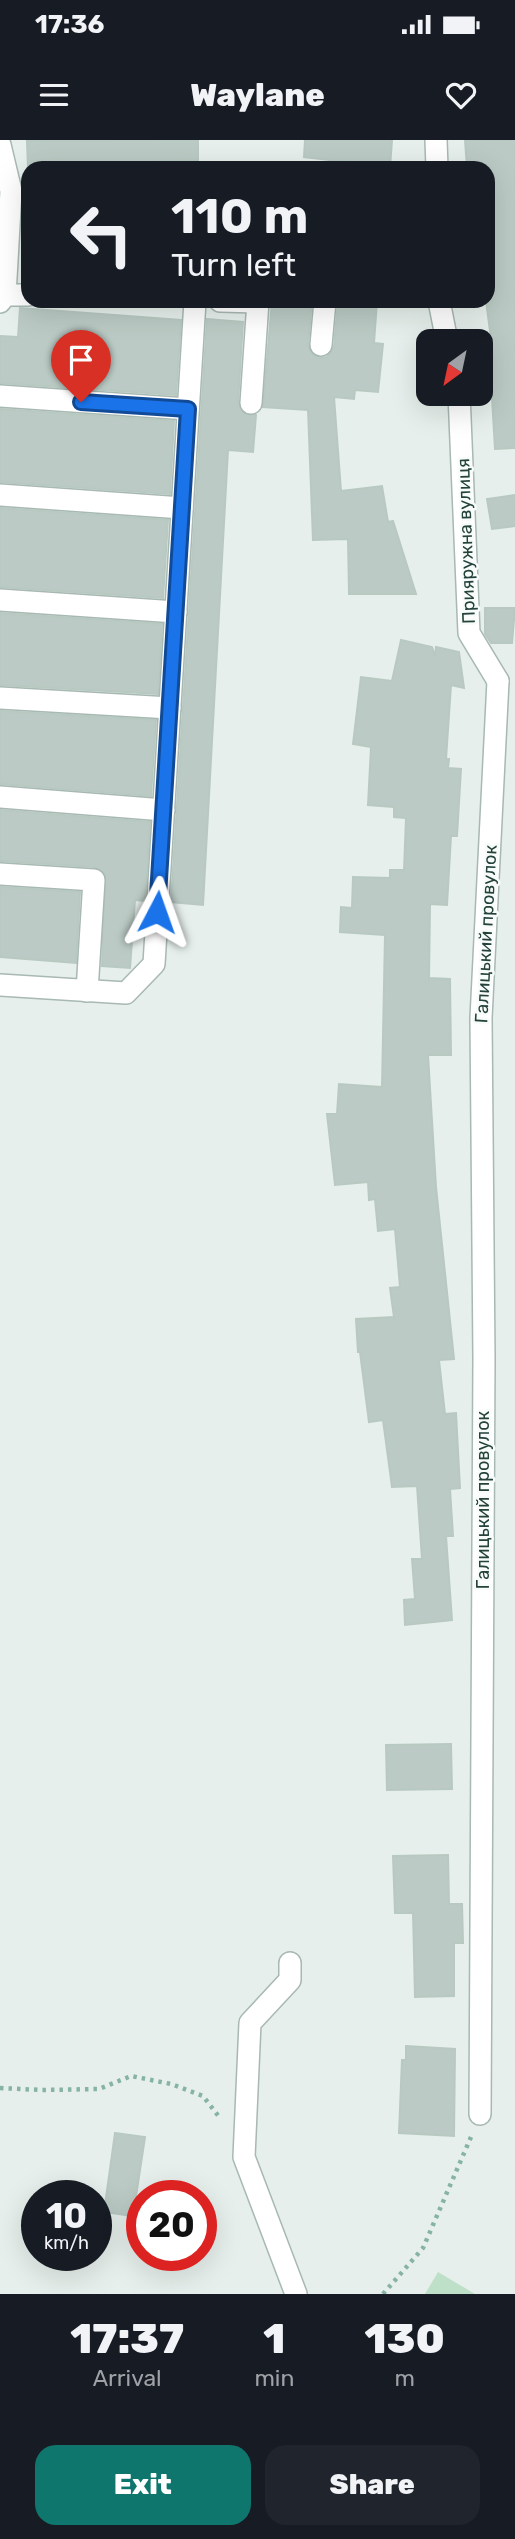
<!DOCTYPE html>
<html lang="en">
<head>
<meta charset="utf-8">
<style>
  body { margin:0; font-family:Rubik,sans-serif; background:#20242c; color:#f1f3f6; height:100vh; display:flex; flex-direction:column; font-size:26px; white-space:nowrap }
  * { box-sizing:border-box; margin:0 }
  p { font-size:23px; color:#9ea1a6 }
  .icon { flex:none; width:38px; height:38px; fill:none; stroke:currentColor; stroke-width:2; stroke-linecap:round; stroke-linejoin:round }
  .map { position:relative; height:2154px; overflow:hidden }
  .details { display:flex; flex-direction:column; background:#171b24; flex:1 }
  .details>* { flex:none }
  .guide { position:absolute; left:21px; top:21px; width:474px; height:147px; border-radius:21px; box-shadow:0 7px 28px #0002; background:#171b24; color:#f1f3f6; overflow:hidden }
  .needle { width:46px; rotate:213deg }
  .tools { position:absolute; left:416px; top:189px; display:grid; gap:14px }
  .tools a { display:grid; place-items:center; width:77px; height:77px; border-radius:14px; background:#171b24; box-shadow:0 7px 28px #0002; font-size:35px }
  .speed { position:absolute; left:21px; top:2040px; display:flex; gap:14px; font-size:35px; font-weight:700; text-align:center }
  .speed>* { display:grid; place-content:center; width:91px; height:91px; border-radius:50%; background:#171b24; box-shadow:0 7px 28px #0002; line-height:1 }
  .speed small { font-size:18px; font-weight:400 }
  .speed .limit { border:10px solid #d22; background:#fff; color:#111 }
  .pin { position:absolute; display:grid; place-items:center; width:60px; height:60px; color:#fff; margin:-72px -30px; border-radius:50% 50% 50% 0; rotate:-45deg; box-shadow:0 0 7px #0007 }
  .pin .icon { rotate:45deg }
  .me { position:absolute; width:77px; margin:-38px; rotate:4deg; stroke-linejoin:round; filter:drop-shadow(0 0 5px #0008) }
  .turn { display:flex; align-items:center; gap:24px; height:147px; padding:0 35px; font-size:32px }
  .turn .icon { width:91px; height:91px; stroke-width:2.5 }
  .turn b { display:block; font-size:49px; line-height:60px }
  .eta { display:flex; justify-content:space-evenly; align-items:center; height:119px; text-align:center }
  .eta b { font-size:42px; font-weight:800; line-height:49px }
  .button { display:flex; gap:14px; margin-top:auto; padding:14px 35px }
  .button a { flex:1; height:80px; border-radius:21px; background:#0f766e; color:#fff; font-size:28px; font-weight:800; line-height:80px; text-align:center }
  .button a+a { background:#20242c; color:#f1f3f6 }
  .status { display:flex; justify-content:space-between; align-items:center; height:49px; padding:0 35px; background:#171b24; direction:ltr }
  .status svg { height:19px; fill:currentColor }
  header { display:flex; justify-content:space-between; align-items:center; height:91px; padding:0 35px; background:#171b24; font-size:32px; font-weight:800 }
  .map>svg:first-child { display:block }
  .green { fill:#bfe0c8 }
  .building { fill:#bbcac4; stroke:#b8c9c2; stroke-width:2 }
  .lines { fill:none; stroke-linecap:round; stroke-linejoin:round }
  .minor-casing { stroke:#a8b8b2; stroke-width:24 }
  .path { stroke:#86b3a5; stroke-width:4.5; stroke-dasharray:3.5 5; stroke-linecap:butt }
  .minor { stroke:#fff; stroke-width:21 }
  .route-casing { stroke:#114b97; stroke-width:18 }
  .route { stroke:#1a73e8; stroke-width:12 }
  .labels { text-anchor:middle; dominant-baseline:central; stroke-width:5; stroke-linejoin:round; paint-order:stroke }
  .street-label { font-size:18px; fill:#24423a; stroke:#f7fbf9 }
</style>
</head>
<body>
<div class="status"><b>17:36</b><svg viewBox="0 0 49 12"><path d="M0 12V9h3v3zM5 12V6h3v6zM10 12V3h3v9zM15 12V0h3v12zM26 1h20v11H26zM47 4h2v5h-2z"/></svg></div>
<header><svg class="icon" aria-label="menu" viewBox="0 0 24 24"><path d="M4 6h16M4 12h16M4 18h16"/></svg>Waylane<svg class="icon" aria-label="heart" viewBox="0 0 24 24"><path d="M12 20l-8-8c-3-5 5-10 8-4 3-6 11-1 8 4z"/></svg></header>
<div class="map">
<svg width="515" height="2154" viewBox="0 0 515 2154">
  <rect width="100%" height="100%" fill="#e6efeb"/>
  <path class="green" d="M438,2132L475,2154H425Z"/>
  <g class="building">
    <path d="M198,0V20L28,28L27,1Z"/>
    <path d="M305,0H392L390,28H355L356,23L304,17Z"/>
    <path d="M465,0H515V308L495,309L492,258H483L484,221H494L486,161H488V28H467Z"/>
    <path d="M272,161H312L308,205L313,215L320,218L327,217L334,207L338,161H377L374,203L383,204L378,252L355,250L354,259L334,257L341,351L382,346L388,382L393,381L416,454H349L348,399L313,400L308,270L263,267Z"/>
    <path d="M20,168L181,180L176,255L0,243V196L18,197Z"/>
    <path d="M207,179L243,182L238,263L243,273L256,275L253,312L228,310L203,765L171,762Z"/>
    <path d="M0,269L174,281L170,354L0,342Z"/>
    <path d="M515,355V386L492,389L487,359Z"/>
    <path d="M0,368L168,380L163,458L0,447Z"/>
    <path d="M485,468H515L512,503H491L485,494Z"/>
    <path d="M0,473L162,484L158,554L0,545Z"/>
    <path d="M401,500L432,507L435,516L436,507L459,512L464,548L451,545L446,619H449L448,628L461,629L457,696H451L447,765L430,764L429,838L450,839L451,915H428L436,1047L454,1219L439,1220L445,1274L456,1273L460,1348L450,1349L453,1396H446L452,1480L405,1485L404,1460L415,1459L412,1419H422L417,1346L392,1347L383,1280L369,1282L360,1212H358L356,1179L394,1177L390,1148L400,1147L395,1089L378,1091L375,1059L369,1060L368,1042L335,1045L327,974H337L339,944L382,947L385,795L340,792L341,767L352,768L353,737L390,738V730H404L406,678L394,677V667L368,665L371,607L353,604L361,537L392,541Z"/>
    <path d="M0,571L156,580L151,656L0,644Z"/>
    <path d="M0,670L150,682L145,761L135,760L130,828L102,826L105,734L95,727L0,721Z"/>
    <path d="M0,747L80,752L76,823L0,817Z"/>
    <path d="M451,1604L452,1649L387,1650L386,1605Z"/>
    <path d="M448,1715L449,1764H462L463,1803H454V1856L415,1857L413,1773H395L393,1716Z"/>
    <path d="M406,1906L455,1909L454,1996L399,1993L402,1920H406Z"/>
    <path d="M115,1993L145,1997L133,2076L104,2072Z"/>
  </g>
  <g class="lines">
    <g class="minor-casing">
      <g id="minor">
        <path d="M436,0L437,28"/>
        <path d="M0,5L11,51L5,155L0,162"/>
        <path d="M5,155H28"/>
        <path d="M220,161L258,162"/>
        <path d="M439,161L447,201"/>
        <path d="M321,205L325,161"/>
        <path d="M459,254L469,493L498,541"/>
        <path d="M0,256L188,269"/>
        <path d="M251,263L258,161"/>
        <path d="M0,355L182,368"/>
        <path d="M0,460L176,472"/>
        <path d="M0,558L170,568"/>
        <path d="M0,657L164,670"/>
        <path d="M0,734L94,740L87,851"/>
        <path d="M0,845L126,853L154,824L195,161"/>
        <path d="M290,1823V1840L250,1883L244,2017L296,2154"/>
        <path d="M480,1974L484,1219L481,878L498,541"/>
      </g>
    </g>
    <g class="path">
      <path d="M0,1948L42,1950L99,1949L131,1936L171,1944L203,1956L220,1978"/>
      <path d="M383,2154L423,2108L471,1997"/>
    </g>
    <use href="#minor" class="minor"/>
  </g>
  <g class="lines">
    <g class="route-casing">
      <path id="route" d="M81,262L188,269L157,772"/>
    </g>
    <use href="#route" class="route"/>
  </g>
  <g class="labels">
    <g class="street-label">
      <text transform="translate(466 401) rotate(-92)">Прияружна вулиця</text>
      <text transform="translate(486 794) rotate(-87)">Галицький провулок</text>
      <text transform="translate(483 1360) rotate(-90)">Галицький провулок</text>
    </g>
  </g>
</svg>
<div class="tools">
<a><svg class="needle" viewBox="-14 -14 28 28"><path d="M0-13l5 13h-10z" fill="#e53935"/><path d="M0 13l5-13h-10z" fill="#9ea1a6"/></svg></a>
</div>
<div class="speed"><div>10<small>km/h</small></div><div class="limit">20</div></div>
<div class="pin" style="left:81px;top:262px;background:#d93025"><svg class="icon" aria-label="arrive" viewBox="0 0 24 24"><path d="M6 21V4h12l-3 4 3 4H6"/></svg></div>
<svg class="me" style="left:157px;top:772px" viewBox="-20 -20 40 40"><path d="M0-17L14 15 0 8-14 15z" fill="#1a73e8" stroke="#fff" stroke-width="4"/></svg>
<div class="guide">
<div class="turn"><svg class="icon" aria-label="left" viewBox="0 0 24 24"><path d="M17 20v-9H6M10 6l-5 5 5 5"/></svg><div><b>110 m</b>Turn left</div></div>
</div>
</div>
<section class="details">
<div class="eta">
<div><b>17:37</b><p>Arrival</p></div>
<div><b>1</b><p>min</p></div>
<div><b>130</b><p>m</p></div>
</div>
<div class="button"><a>Exit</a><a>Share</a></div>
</section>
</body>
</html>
